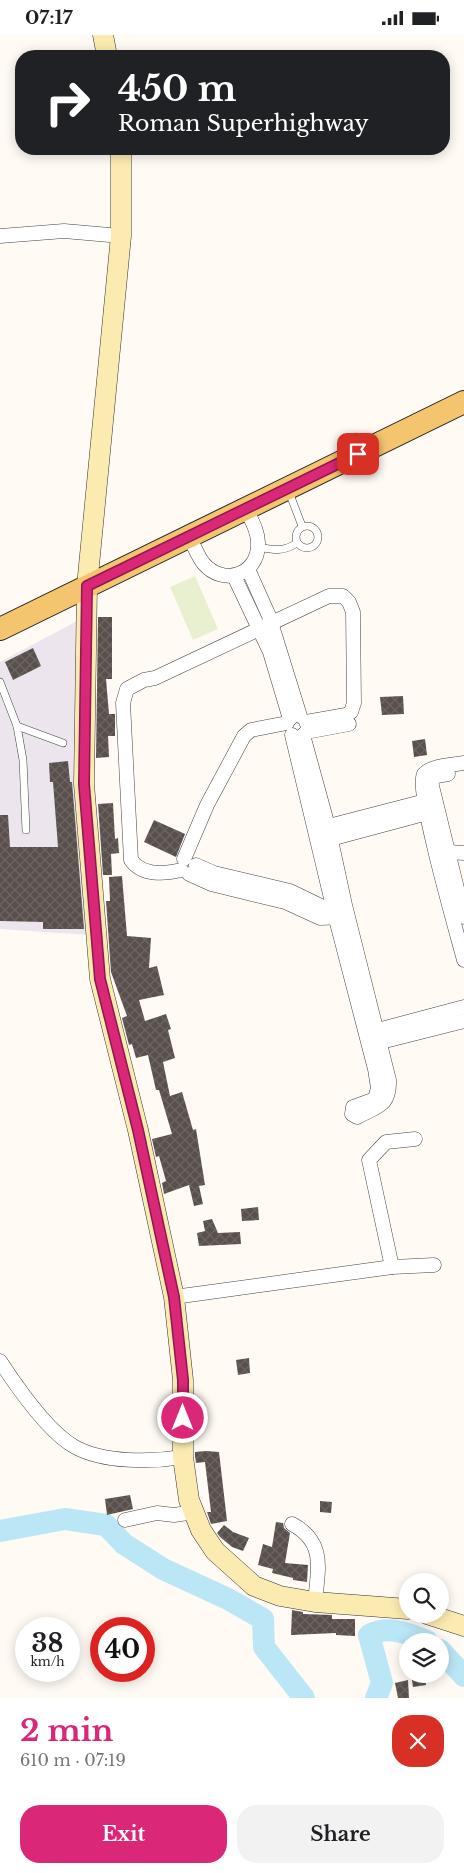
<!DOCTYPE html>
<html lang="en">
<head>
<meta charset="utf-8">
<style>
  body { margin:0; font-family:"Libre Baskerville",serif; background:#f2f2f2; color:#202124; height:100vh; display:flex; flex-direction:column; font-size:19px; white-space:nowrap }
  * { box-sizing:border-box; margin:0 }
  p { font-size:16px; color:#757577 }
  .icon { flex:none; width:28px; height:28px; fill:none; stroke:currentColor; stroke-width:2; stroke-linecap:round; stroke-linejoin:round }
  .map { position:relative; height:1663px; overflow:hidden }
  .drawer { display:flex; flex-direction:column; background:#fff; flex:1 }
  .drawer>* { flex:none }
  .top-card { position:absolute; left:15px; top:15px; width:435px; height:105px; border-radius:20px; box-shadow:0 2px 12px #0003; background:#202124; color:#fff; overflow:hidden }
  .fabs { position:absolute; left:399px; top:1538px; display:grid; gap:10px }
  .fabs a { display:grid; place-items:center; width:50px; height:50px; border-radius:50%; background:#fff; box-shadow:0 2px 12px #0003; font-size:25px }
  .speed { position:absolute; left:15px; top:1582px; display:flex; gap:10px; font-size:25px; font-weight:700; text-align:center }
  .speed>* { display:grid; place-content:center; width:65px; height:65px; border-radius:50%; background:#fff; box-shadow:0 2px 12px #0003; line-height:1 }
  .speed small { font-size:12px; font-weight:400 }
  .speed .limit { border:8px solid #d22; background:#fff; color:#111 }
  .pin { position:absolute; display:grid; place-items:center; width:42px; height:42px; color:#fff; margin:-21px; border-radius:10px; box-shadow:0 2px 8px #0006 }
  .me { position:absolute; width:55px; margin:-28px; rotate:0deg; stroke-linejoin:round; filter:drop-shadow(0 0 4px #0008) }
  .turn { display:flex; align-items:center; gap:18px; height:105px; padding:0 20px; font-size:22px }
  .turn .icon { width:65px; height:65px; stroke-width:2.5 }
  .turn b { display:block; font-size:35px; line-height:42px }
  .round { display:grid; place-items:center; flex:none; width:52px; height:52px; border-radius:20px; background:#f2f2f2 }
  .overview { display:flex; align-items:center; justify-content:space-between; height:85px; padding:0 20px }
  h1 { font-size:30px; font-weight:700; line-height:38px; color:#db2777 }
  .button { display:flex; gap:10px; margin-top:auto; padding:10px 20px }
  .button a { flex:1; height:58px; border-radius:20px; background:#db2777; color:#fff; font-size:20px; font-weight:700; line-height:58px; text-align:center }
  .button a+a { background:#f2f2f2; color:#202124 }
  .status { display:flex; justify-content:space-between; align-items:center; height:35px; padding:0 25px; background:#fff; direction:ltr }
  .status svg { height:14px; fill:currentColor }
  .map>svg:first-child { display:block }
  .industrial { fill:#ece5ee }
  .pitch { fill:#e9f0cf }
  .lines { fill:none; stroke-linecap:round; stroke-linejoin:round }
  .river { stroke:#bae6f5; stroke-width:22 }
  .building { fill:url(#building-cross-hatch) }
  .lane-casing { stroke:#434343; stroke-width:8 }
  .street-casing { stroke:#434343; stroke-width:15 }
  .secondary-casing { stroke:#323232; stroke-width:21 }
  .primary-casing { stroke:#212121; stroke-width:24 }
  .lane { stroke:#fff; stroke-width:7 }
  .street { stroke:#fff; stroke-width:14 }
  .secondary { stroke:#fcebb1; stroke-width:20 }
  .primary { stroke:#f4c46f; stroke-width:22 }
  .route-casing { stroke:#8e194d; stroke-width:12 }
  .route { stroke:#db2777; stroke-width:9 }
</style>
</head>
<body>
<div class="status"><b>07:17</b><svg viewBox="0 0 49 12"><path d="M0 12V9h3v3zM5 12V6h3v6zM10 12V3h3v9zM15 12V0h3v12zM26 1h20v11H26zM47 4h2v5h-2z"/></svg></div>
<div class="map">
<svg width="464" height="1663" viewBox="0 0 464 1663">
  <defs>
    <pattern id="building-cross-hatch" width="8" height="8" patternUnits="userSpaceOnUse" patternTransform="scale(1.25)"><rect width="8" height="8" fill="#59504d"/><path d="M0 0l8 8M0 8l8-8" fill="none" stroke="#6c6562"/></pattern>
  </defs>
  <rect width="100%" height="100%" fill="#fffbf4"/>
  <path class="industrial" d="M77,586L90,900L0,894V627Z"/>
  <path class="pitch" d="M195,541L218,594L193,605L170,552Z"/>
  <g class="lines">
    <g class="river">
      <path d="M0,1496L65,1484L106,1490L124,1509L163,1534L228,1564L263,1584L264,1612L304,1663"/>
      <path d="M440,1615L464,1641"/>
      <path d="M376,1663L382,1648L369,1600C389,1590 407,1598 427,1606"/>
    </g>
  </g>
  <g class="building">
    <path d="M98,582H112V644H106L109,679H115V701H108L109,722L96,723Z"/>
    <path d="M33,613L41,631L13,645L5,627Z"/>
    <path d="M403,661L404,679L382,680L380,662Z"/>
    <path d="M425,704L427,720L414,722L412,706Z"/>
    <path d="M68,726L70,747H72L84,894H43V887L0,886V780H8L10,812H58L53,747H50L49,728Z"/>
    <path d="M113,768L115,804L118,803L119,818L111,819L112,840H103L98,769Z"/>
    <path d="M154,785L185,799L176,822L144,807Z"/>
    <path d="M122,841L127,901L151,903L149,933L157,931L164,960L139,965L145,986L166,979L171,994L168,995L175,1023L163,1027L170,1061L182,1057L193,1095L196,1094L205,1150L199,1151L203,1169L194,1171L189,1150L164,1159L162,1148L166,1146L159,1121L156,1122L152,1104L172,1099L159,1055H156L148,1020L136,1023L132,1009L129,1010L122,983L127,981L111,937L106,866H110L109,842Z"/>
    <path d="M258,1172L259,1185L242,1186L241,1174Z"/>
    <path d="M212,1184L218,1198L240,1197L241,1209L199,1211L197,1198L205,1196L203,1186Z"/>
    <path d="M249,1323L250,1338L238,1340L236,1325Z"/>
    <path d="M206,1416L219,1417L227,1486L211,1489L207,1477H211L205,1427L196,1428L195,1421V1417Z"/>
    <path d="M130,1460L133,1474L107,1480L105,1464Z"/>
    <path d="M320,1466L332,1467L331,1478L320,1477Z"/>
    <path d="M276,1487L283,1488L284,1493L290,1498L285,1528L308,1530L307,1547L293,1545V1543L272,1538L273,1534L258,1530L263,1509L272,1512Z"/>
    <path d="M224,1490L233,1497L249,1503L243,1516L232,1512L220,1502L217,1498Z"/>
    <path d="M292,1575L303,1577V1579L332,1580V1584H355V1601L336,1600V1598L291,1600Z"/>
    <path d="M411,1639H424L426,1650L413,1652Z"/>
    <path d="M408,1645L409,1663H398L395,1648Z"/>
  </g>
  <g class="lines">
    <g class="lane-casing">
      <g id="lane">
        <path d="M289,457L302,491"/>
        <circle cx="307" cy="502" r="11"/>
        <path d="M258,512C274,515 283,517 297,508"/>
        <path d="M0,647L17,691L23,725L26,795"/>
        <path d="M17,691L63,708"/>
      </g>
    </g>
    <g class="street-casing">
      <g id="street">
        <path d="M0,201L64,196L121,201"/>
        <path d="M189,502C194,510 198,522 204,529C223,551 257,540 258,511C259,498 252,486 246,474"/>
        <path d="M248,534L269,581L300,681"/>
        <path d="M234,541L270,617L290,684"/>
        <path d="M306,697L349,689"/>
        <path d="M292,700L336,884L375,1034L378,1053L375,1064L353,1072L352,1079L357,1082C378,1071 390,1071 389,1045L345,870L328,791L303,700"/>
        <path d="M464,728C453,730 432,730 424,739C414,750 458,902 464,925"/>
        <path d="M448,739L436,741L431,747L464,882"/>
        <path d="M321,793L433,764"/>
        <path d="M323,806L435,776"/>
        <path d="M440,820L448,817L464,818"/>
        <path d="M184,824L207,770L244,701L251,695L287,688"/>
        <path d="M196,830L214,838L290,856L323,872L340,871"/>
        <path d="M181,835C165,839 142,841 131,825L123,668L127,654L144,645L155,643L329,561H343L349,567L353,577L354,668L351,677L346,680L306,687"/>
        <path d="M189,839L211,849L285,867L320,883L345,882"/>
        <path d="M370,997L464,972"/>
        <path d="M373,1009L464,986"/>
        <path d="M392,1232L369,1125L386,1107L415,1104"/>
        <path d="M174,1262L392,1232L434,1230"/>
        <path d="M0,1326C17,1352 48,1397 75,1412C104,1428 152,1427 183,1422"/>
        <path d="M125,1485L157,1478L174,1480L194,1477"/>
        <path d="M292,1489C326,1507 318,1534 315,1567"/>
      </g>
    </g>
    <g class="secondary-casing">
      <g id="secondary">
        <path d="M103,0L107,21"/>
        <path d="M121,114V201L87,551L84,749L100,944L138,1095L174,1262L183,1345V1422L189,1465L201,1495L215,1516L254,1551L280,1561L315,1567L408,1574"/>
        <path d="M427,1579L464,1591"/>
      </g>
    </g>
    <g class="primary-casing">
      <path id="primary" d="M0,594L464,367"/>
    </g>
    <use href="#lane" class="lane"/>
    <use href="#street" class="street"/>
    <use href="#secondary" class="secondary"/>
    <use href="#primary" class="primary"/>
  </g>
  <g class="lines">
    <g class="route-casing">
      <path id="route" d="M183,1383V1345L174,1262L138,1095L100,944L84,749L87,551L358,419"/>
    </g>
    <use href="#route" class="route"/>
  </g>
</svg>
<div class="fabs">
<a><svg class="icon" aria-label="search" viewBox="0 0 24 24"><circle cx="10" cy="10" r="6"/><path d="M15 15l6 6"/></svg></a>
<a><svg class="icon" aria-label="layers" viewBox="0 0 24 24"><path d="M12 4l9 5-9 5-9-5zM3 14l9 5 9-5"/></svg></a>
</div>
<div class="speed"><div>38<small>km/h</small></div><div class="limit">40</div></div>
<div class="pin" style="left:358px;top:419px;background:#d93025"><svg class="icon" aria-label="arrive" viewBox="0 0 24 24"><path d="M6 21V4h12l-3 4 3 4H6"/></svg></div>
<svg class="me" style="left:183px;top:1383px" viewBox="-20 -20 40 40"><circle r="17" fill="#db2777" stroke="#fff" stroke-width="3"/><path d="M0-11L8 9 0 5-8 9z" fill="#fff"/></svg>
<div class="top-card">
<div class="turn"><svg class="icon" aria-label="right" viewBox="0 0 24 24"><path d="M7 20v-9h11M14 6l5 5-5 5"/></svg><div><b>450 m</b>Roman Superhighway</div></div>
</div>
</div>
<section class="drawer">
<div class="overview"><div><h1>2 min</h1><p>610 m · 07:19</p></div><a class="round" style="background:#d93025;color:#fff"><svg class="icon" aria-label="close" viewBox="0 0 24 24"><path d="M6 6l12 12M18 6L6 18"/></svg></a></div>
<div class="button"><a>Exit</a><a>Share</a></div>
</section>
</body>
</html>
